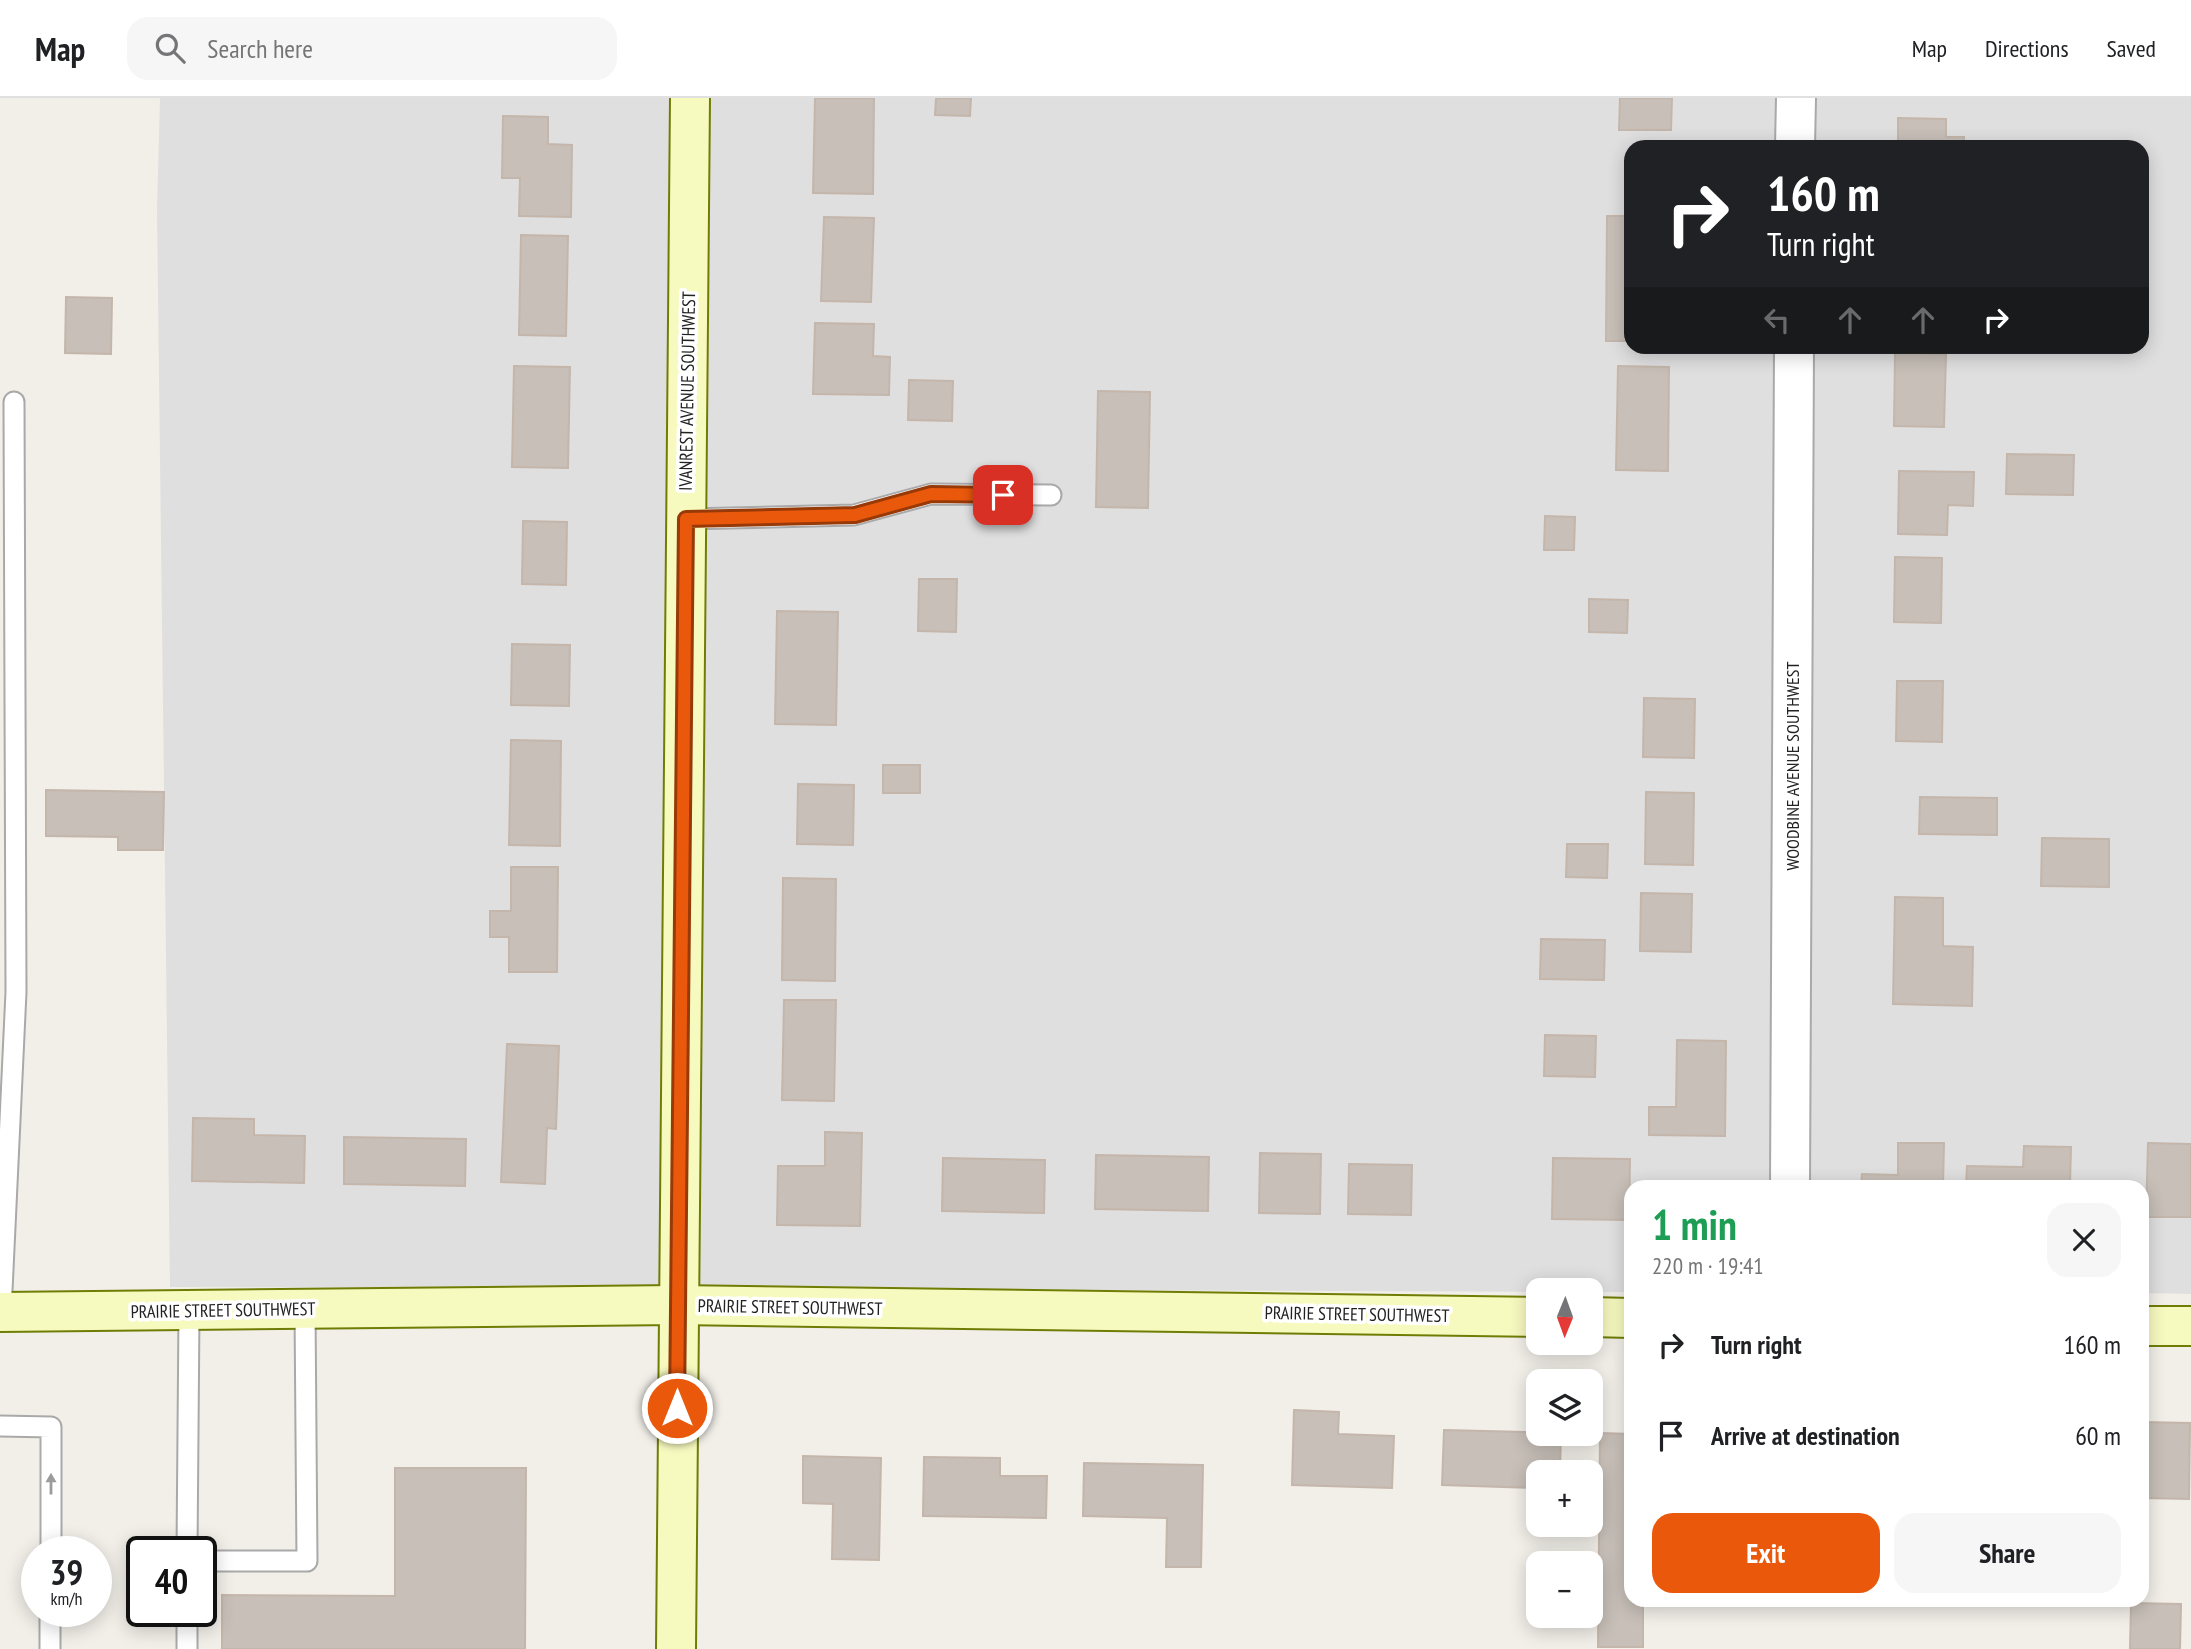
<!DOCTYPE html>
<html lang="en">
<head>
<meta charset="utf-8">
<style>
  body { margin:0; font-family:"PT Sans Narrow",sans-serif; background:#f6f6f6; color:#202124; height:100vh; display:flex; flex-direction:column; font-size:26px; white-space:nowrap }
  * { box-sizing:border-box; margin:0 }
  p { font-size:23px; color:#757577 }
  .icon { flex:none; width:38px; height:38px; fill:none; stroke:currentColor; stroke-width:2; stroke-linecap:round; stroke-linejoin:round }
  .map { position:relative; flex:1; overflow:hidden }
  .panel { position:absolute; left:1624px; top:1082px; width:525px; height:427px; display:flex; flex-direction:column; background:#fff; border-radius:21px; box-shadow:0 4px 18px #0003 }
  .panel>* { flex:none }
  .hud { position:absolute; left:1624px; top:42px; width:525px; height:214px; border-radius:21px; box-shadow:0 4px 18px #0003; background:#202124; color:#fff; overflow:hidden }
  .needle { width:46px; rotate:181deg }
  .fabs { position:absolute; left:1526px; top:1180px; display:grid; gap:14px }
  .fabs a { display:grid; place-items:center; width:77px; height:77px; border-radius:14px; background:#fff; box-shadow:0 4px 18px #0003; font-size:35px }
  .speed { position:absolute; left:21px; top:1438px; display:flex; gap:14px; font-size:35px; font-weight:700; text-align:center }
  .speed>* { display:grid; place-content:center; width:91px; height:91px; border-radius:50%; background:#fff; box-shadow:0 4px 18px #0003; line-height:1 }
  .speed small { font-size:18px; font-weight:400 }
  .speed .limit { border:4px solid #111; border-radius:10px; background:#fff; color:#111 }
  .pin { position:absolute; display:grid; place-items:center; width:60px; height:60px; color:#fff; margin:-30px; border-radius:14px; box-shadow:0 4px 10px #0006 }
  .me { position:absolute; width:77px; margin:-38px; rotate:0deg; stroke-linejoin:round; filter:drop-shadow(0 0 5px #0008) }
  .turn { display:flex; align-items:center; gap:24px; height:147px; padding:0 28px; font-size:32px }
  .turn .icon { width:91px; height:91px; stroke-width:2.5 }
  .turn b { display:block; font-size:49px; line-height:60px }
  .lanes { display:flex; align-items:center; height:66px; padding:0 28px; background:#0003; justify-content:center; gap:35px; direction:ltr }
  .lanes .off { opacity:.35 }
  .round { display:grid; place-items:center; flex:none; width:74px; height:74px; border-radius:21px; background:#f6f6f6 }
  .head { display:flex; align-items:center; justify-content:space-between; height:119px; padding:0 28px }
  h1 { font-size:42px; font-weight:600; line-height:52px; color:#1e9e55 }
  .cta { display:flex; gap:14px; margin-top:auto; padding:14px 28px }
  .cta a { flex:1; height:80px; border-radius:21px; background:#ea580c; color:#fff; font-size:28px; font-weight:600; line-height:80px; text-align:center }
  .cta a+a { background:#f6f6f6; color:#202124 }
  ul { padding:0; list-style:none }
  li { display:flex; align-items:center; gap:21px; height:91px; padding:0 28px }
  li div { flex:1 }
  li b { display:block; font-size:26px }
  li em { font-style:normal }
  header { display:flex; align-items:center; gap:42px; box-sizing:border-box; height:98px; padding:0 35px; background:#fff; border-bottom:2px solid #e0e0e0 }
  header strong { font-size:33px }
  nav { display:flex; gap:38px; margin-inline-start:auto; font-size:24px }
  .search { width:490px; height:63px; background:#f6f6f6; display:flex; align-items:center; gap:18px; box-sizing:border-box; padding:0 24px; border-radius:21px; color:#757577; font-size:26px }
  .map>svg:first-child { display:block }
  .residential { fill:#e0dfdf; fill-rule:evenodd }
  .building { fill:#c7bfb8; stroke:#c4b6ab; stroke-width:2 }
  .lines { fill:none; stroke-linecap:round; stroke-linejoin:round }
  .lane-casing { stroke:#a9a9a9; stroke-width:23 }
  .street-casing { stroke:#a9a9a9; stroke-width:42 }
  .secondary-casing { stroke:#707d05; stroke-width:42 }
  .lane { stroke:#fff; stroke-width:19 }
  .street { stroke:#fff; stroke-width:38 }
  .secondary { stroke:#f7fabf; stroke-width:38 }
  .oneway { fill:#9c9c9c }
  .route-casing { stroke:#983908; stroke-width:18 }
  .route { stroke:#ea580c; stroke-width:12 }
  .labels { text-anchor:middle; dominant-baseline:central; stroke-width:7; stroke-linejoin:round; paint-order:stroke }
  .street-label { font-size:18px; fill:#222; stroke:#fff }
</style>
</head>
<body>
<header>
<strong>Map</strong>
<div class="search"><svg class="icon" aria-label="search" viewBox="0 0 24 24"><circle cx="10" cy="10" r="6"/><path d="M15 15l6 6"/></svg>Search here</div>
<nav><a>Map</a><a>Directions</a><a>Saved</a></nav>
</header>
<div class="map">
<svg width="2191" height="1551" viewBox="0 0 2191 1551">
  <rect width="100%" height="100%" fill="#f2efe9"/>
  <path class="residential" d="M160,0H2191V1196L2142,1195V1088H1631V1194L170,1189L157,111ZM1631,49H2142V248H1631Z"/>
  <g class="building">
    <path d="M815,0H874L873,96L813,95Z"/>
    <path d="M936,0H971L970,18L935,17Z"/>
    <path d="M1620,0H1672L1671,32H1619Z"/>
    <path d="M503,18L548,19V46L572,47L571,119L519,118L520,80H502Z"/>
    <path d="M1898,20L1946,21V39H1964V49H1898Z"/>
    <path d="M1607,118H1631V243H1606Z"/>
    <path d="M824,119L874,120L871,204L821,203Z"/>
    <path d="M521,137L568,138L566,238L519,237Z"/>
    <path d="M66,199L112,200L111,256L65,255Z"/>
    <path d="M815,225L874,226L873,258L890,259L889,297L813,296Z"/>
    <path d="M1895,255L1946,256L1944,329L1894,328Z"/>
    <path d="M514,268L570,269L568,370L512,369Z"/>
    <path d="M1618,268L1669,269L1668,373L1616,372Z"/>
    <path d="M909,282L953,283L952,323L908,322Z"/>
    <path d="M1098,293L1150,294L1148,410L1096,409Z"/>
    <path d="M2007,356L2074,357L2073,397L2006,396Z"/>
    <path d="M1899,373L1974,374L1973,408L1948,407L1947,437L1898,436Z"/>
    <path d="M1545,418L1575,419L1574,452H1544Z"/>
    <path d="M523,423L567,424L566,487L522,486Z"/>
    <path d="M1895,459L1942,460L1941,525L1894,524Z"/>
    <path d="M919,481H957L956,534L918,533Z"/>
    <path d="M1589,501L1628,502L1627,535L1589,534Z"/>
    <path d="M777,513L838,514L836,627L775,626Z"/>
    <path d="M512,546L570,547L569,608L511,607Z"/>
    <path d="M1897,583H1943L1942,644L1896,643Z"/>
    <path d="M1644,600L1695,601L1694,660L1643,659Z"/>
    <path d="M511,642L561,643L560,748L509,747Z"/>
    <rect x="883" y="667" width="37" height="28"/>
    <path d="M798,686L854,687L853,747L797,746Z"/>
    <path d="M46,692L164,694L163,752H118V739L46,738Z"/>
    <path d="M1646,694L1694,695L1693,767L1645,766Z"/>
    <path d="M1920,699L1997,700V737L1919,736Z"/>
    <path d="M2042,740L2109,741V789L2041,788Z"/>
    <path d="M1567,746H1608L1607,780L1566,779Z"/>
    <path d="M511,769H558L557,874H509V839H490V813H511Z"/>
    <path d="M783,780L836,781L835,883L782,882Z"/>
    <path d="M1641,795L1692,796L1691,854L1640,853Z"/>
    <path d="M1895,799L1943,800V848L1973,849L1972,908L1893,906Z"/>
    <path d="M1541,841L1605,842L1604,882L1540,881Z"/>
    <path d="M784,902H836L834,1003L782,1002Z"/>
    <path d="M1545,937L1596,938L1595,979L1544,978Z"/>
    <path d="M1677,942L1726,943L1725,1038L1649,1037V1009H1676Z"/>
    <path d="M507,946L559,948L556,1031L547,1030L545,1086L501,1084Z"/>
    <path d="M193,1020L254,1021V1037L305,1038L304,1085L192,1083Z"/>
    <path d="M825,1034L862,1035L860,1128L777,1127L778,1068H825Z"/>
    <path d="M344,1039L466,1041L465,1088L344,1086Z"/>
    <path d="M1898,1045H1944L1943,1088H1861L1862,1076L1898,1077Z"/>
    <path d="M2148,1045L2191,1046V1119H2146Z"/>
    <path d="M2024,1048L2071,1049L2070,1088H1966L1967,1068L2023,1069Z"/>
    <path d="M1260,1055L1321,1056L1320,1116L1259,1115Z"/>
    <path d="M1096,1057L1209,1059L1208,1113L1095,1111Z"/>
    <path d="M943,1060L1045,1062L1044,1115L942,1113Z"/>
    <path d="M1553,1060L1630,1061L1629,1122L1552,1121Z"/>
    <path d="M1349,1066L1412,1067L1411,1117L1348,1116Z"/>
    <path d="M1294,1312L1339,1314L1338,1336L1394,1338L1392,1390L1292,1387Z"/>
    <path d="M2142,1324L2190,1325L2189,1401L2142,1400Z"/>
    <path d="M1444,1332L1561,1335L1560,1374H1538V1390L1442,1387Z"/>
    <path d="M1600,1335L1631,1336V1502H1643V1549H1598Z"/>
    <path d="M803,1358L881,1360L879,1462L832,1461L833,1406L803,1405Z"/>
    <path d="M924,1359L1000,1360V1378H1047L1046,1420L923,1418Z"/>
    <path d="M1084,1365L1203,1367L1201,1469H1166L1167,1420L1083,1418Z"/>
    <path d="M395,1370H526L525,1551H222V1497L395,1498Z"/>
    <path d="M2131,1505L2181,1506L2180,1551H2130Z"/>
  </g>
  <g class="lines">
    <g class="lane-casing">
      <g id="lane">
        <path d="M686,421L854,417L931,396L1051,397"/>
        <path d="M1,1214L16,894L14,304"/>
        <path d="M0,1328L51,1329V1454"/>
        <path d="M187,1454L189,1214"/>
        <path d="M201,1463H307L305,1211"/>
        <path d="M50,1551V1514"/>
        <path d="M187,1551V1514"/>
      </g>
    </g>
    <g class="street-casing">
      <g id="street">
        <path d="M1795,49L1796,0"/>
        <path d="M1790,1088L1794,248"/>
      </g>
    </g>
    <g class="secondary-casing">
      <g id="secondary">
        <path d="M0,1214L677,1207L1538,1219"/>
        <path d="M1591,1219L1631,1220"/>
        <path d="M2142,1228H2191"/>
        <path d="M676,1551L690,0"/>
      </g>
    </g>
    <use href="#lane" class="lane"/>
    <use href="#street" class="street"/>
    <use href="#secondary" class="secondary"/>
  </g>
  <defs><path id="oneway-solid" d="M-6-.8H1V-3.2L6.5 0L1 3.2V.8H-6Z" transform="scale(1.75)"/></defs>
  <use class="oneway" href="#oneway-solid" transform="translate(51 1386) rotate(-90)"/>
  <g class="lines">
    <g class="route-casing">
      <path id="route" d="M677,1310L686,421L855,417L931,396L1003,397"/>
    </g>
    <use href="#route" class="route"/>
  </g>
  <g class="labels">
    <g class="street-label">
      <text transform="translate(687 293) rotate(-89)">IVANREST AVENUE SOUTHWEST</text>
      <text transform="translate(1792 668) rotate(-90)">WOODBINE AVENUE SOUTHWEST</text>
      <text transform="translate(790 1209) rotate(1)">PRAIRIE STREET SOUTHWEST</text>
      <text transform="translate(223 1212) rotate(-1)">PRAIRIE STREET SOUTHWEST</text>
      <text transform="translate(1357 1216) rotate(1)">PRAIRIE STREET SOUTHWEST</text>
    </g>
  </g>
</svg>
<div class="fabs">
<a><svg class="needle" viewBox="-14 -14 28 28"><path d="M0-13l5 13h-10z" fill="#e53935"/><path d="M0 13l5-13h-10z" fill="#757577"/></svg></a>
<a><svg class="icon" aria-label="layers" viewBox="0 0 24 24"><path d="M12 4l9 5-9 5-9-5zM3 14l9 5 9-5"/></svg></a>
<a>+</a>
<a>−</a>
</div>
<div class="speed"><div>39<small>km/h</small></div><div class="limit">40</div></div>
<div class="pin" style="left:1003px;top:397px;background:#d93025"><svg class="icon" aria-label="arrive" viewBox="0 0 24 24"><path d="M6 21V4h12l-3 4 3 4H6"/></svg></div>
<svg class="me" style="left:677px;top:1310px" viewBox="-20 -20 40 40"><circle r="17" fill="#ea580c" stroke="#fff" stroke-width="3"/><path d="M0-11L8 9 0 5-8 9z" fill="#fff"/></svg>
<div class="hud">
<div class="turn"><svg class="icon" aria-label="right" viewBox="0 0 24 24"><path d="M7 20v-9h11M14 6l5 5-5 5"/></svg><div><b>160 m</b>Turn right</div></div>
<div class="lanes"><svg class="icon off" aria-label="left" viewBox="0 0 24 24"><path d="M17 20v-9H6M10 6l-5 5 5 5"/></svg><svg class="icon off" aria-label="ahead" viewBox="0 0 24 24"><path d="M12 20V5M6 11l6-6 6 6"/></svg><svg class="icon off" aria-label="ahead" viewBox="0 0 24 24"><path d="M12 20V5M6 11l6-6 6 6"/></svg><svg class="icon" aria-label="right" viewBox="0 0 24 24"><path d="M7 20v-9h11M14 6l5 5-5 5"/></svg></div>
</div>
<section class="panel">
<div class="head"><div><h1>1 min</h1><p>220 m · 19:41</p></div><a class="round"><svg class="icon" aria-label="close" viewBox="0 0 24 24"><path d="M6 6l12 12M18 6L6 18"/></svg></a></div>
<ul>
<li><svg class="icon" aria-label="right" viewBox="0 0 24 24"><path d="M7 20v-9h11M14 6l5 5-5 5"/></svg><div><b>Turn right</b></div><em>160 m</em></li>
<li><svg class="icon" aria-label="arrive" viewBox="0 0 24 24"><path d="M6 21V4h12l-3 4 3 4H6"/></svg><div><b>Arrive at destination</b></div><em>60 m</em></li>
</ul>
<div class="cta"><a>Exit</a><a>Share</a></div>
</section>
</div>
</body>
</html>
